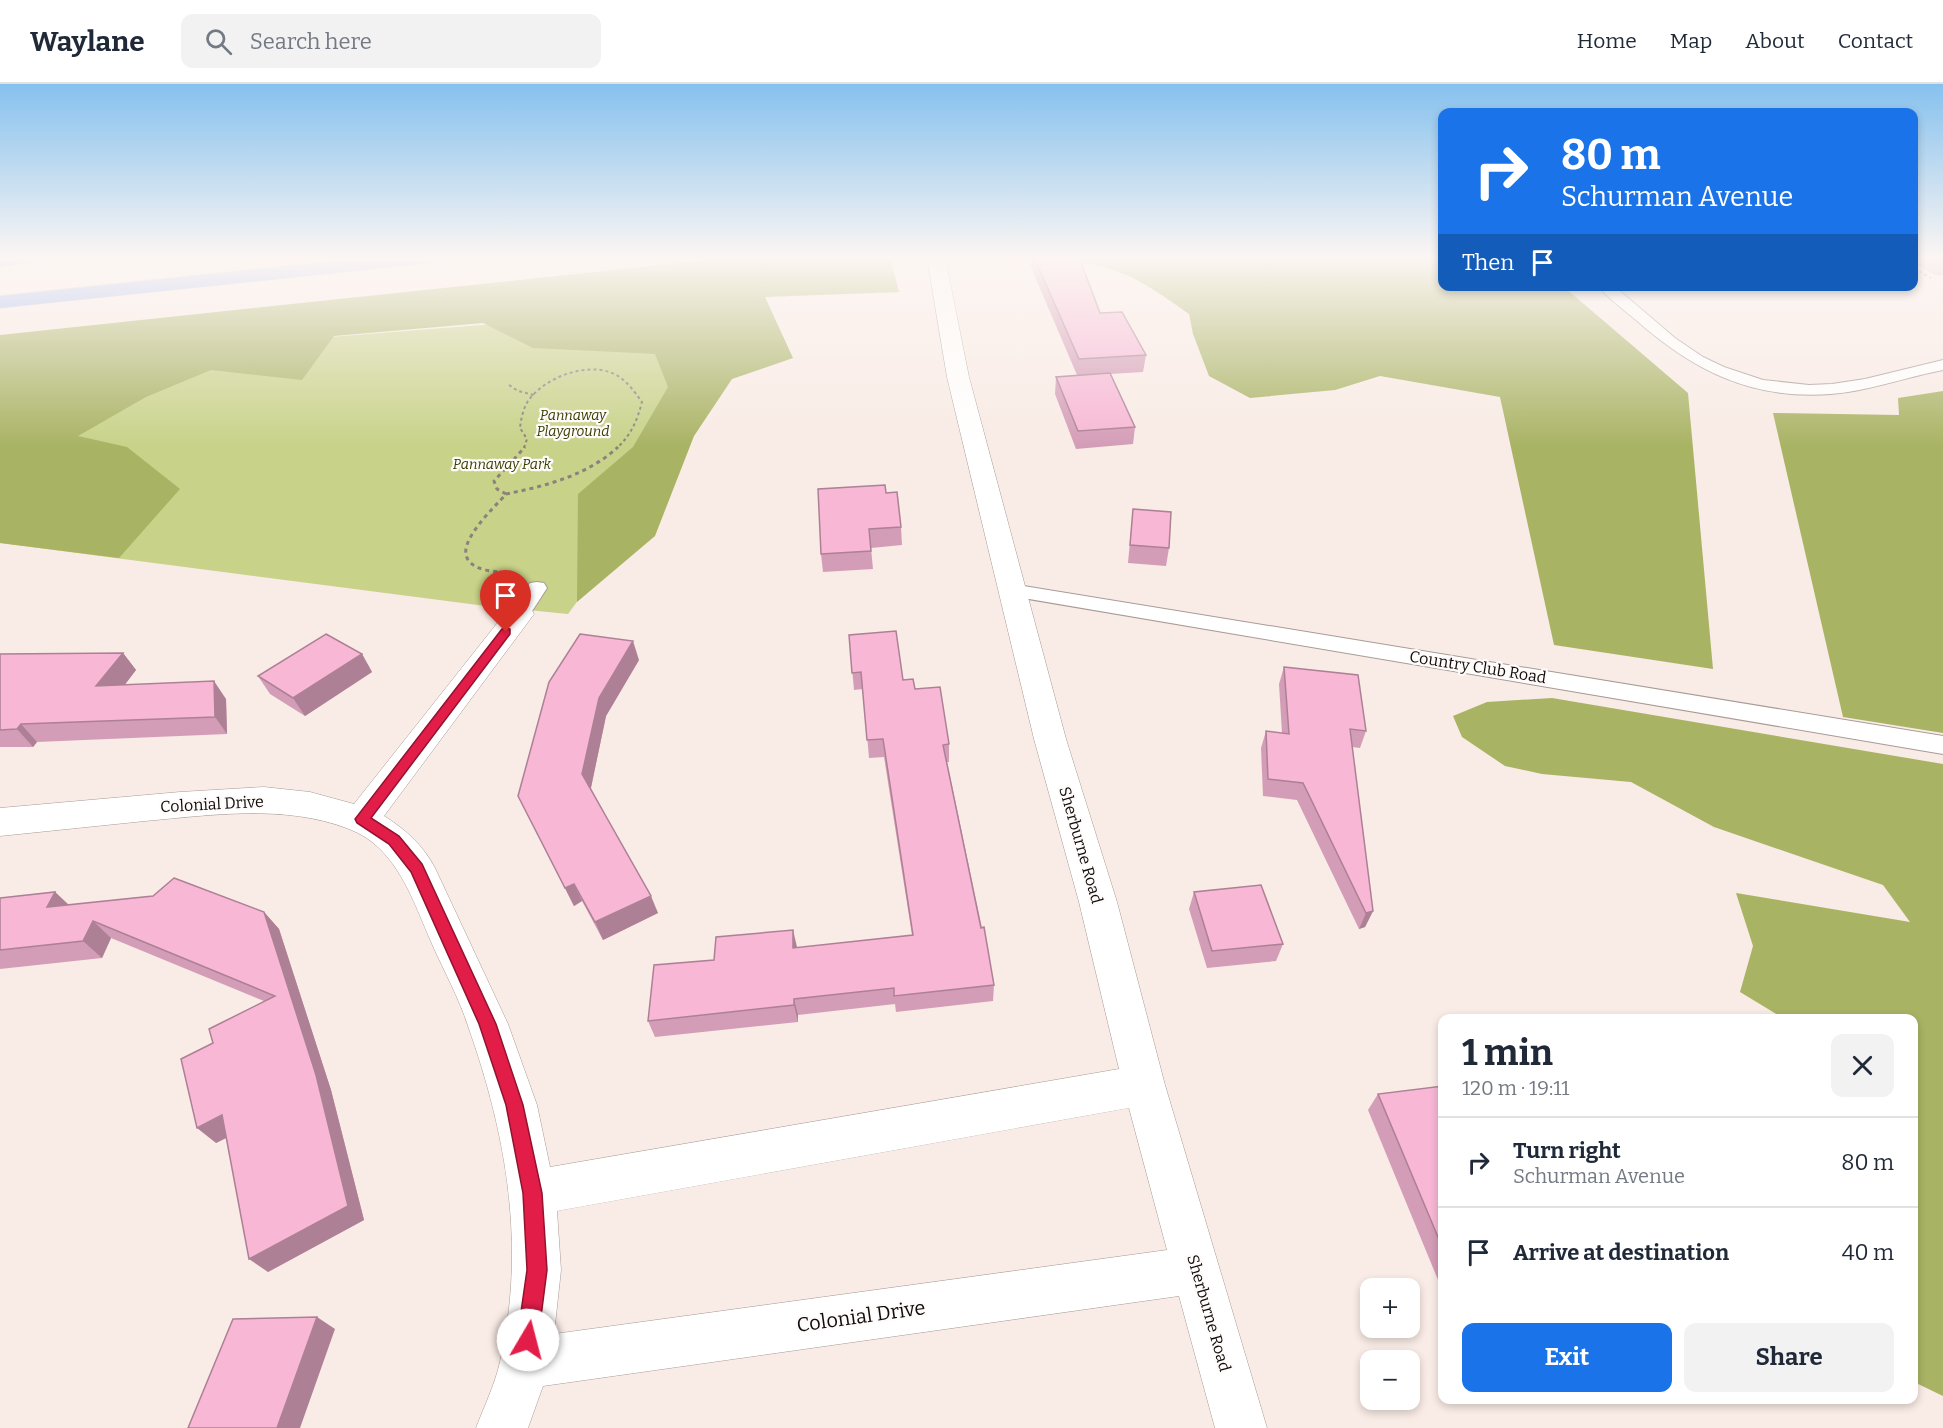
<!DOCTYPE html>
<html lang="en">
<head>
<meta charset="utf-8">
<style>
  body { margin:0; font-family:Bitter,serif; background:#f2f2f3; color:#1f2937; height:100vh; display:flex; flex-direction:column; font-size:22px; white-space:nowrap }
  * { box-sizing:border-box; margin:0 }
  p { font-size:20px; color:#747a83 }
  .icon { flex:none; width:33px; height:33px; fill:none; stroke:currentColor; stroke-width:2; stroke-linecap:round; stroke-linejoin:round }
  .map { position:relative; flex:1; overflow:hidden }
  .details { position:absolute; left:1438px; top:930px; width:480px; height:390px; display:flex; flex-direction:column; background:#fff; border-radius:12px; box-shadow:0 3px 9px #0003 }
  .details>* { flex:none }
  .guide { position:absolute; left:1438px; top:24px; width:480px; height:183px; border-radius:12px; box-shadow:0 3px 9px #0003; background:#1a73e8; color:#fff; overflow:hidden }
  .buttons { position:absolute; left:1360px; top:1194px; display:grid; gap:12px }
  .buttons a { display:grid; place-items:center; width:60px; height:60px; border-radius:12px; background:#fff; box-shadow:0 3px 9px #0003; font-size:30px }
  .pin { position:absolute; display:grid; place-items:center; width:51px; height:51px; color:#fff; margin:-62px -26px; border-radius:50% 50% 50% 0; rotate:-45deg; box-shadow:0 0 6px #0007 }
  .pin .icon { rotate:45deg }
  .me { position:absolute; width:66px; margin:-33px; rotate:8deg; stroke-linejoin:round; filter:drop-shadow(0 0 4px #0008) }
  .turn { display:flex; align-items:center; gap:21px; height:126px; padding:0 24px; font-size:27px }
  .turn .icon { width:78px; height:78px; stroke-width:2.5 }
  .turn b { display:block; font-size:42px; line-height:51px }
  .then { display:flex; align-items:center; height:57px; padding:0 24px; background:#0003; gap:12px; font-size:22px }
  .round { display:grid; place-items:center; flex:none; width:63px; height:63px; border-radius:12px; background:#f2f2f3 }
  .overview { display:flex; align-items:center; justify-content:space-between; height:102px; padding:0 24px }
  h1 { font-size:36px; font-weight:700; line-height:45px }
  .cta { display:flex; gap:12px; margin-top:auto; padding:12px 24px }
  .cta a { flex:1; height:69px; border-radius:12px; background:#1a73e8; color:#fff; font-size:24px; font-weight:700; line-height:69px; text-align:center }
  .cta a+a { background:#f2f2f3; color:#1f2937 }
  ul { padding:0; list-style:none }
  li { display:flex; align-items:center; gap:18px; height:90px; padding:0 24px; border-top:2px solid #e0e1e3 }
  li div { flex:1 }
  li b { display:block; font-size:22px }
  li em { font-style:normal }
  header { display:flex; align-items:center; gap:36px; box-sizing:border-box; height:84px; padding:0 30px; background:#fff; border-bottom:2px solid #e0e1e3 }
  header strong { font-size:28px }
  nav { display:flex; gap:33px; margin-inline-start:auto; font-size:21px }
  .search { width:420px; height:54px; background:#f2f2f3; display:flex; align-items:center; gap:15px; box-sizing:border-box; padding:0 21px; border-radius:12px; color:#747a83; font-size:22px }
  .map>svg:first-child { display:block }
  .green { fill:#c8d288 }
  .forest { fill:#a9b364 }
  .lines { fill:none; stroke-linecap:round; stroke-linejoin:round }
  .service-casing { stroke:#a89b95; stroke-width:2 }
  .minor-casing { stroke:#a89b95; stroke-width:1 }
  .motorway-casing { stroke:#cfcece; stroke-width:1 }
  .path-far1 { stroke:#8b827e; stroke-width:2; stroke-dasharray:3 3; stroke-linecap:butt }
  .path { stroke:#8b827e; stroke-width:3; stroke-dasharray:4 4; stroke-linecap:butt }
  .service { fill:#fff; fill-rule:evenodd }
  .minor { fill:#fff; fill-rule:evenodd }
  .motorway { fill:#98b1f2; fill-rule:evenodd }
  .wall { fill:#d49db7 }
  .shaded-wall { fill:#ad8095 }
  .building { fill:#f7b7d5; stroke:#ad8095; stroke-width:1.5 }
  .route { fill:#e11d48; stroke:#92132f; stroke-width:1.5 }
  .labels { text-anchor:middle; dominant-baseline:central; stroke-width:4.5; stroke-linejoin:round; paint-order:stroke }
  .far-park-label { font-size:14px; font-style:italic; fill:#383e00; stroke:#fefbfa }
  .street-label { font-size:16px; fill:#100c0a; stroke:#fefbfa }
  .near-street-label { font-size:20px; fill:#100c0a; stroke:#fefbfa }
</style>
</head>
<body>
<header>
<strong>Waylane</strong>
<div class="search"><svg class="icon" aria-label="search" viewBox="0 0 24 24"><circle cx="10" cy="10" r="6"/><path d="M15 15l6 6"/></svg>Search here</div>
<nav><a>Home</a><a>Map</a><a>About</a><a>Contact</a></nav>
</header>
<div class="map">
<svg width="1943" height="1344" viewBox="0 0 1943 1344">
  <rect width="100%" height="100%" fill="#f9ebe5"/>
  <path class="green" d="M709,223L658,407L568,530L478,521L0,459V279Z"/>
  <g class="forest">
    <path d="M736,173H890L899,208L765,213L793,274L732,295L694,352L655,452L577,518L578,410L633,363L668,303L655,270L533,264L483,239L334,252L302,296L211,286L146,313L78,352L127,363L180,405L119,474L0,459V251Z"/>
    <path d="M1016,173H1443V202L1564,203L1688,309L1713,585L1554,561L1500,313L1380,292L1335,306L1250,314L1209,292L1193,250L1189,230C1162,211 1135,191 1104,183C1075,175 1045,175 1016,173Z"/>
    <path d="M1943,307V649L1843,633L1773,329L1899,331L1898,314Z"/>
    <path d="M1552,614L1943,680V1312L1914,1298V934H1783L1740,908L1753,862L1736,809L1910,838L1883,801L1714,743L1631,698L1542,690L1505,682L1462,653L1453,632L1487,618Z"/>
  </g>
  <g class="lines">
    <g class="service-casing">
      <g id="service">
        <path d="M1598,202H1614L1675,254L1703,273L1724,283L1763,296L1809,301L1832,300L1865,295L1943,276V286C1906,293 1869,307 1831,310C1752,316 1694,287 1636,236C1623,225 1609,215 1598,202Z"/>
        <path d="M537,498L544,499L547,504L527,535L520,537L513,535L509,530L530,499Z"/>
        <path d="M1012,500L1943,652V670L1005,511L1002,506L1005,501Z"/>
      </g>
    </g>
    <g class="minor-casing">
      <path id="minor" d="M927,173H945L969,293L1066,655L1117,818L1165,1001L1267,1344H1215L1179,1212L543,1302L528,1344H476C484,1323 495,1300 500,1278C526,1163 507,1052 468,942C459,914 444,887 432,860C413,817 397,763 349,745C285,720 212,731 145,737C97,742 48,747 0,752V724L180,708L264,703L310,708L354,720L510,523L520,521L530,523L534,530L384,732C405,745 423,761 435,784L508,940L537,1021L550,1083L1119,985L1079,818L1034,655L947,293ZM1129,1024L1167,1166L554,1250L561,1186L557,1127Z"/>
    </g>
    <g class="motorway-casing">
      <g id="motorway">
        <path d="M0,173H41L39,177L0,183Z"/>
        <path d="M373,173H439L437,177L430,179L0,224V212Z"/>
      </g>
    </g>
    <g class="path-far1">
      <path d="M1914,184L1931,194"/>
      <path d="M509,301L518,307L534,311"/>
      <path d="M524,364L527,355L520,344C521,335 523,325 528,317C544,294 585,278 612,289C625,294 634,307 642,318C637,337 631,351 617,364"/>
    </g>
    <g class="path">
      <path d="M506,410L497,405L494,397L525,363"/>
      <path d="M506,410C546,402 588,391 618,363"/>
      <path d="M505,489C494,487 477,487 469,477C454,460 495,423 506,410"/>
    </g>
    <use href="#service" class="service"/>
    <use href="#minor" class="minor"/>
    <use href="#motorway" class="motorway"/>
  </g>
  <g class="wall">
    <path d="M1030,173H1079L1100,229L1146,271L1143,288L1110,290L1135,343L1133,360L1076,365L1055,310L1056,293L1077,291L1030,181Z"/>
    <path d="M1914,173H1943V191H1935L1914,179Z"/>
    <path d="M886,409L901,443L902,461L871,464L873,485L823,488L821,470Z"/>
    <path d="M1133,425L1169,464L1166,482L1128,479Z"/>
    <path d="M849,551L915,605L949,660V678H947L994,901L993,917L896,928L895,920L798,931V938L655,953L648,937L714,876L797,864L912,851L884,673L869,674L863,605L854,606Z"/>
    <path d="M123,569L136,586L125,600L226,615L227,650L37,658L33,663H0V570Z"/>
    <path d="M362,570L372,588L305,632L270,610L258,592Z"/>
    <path d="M639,576L606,632L591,704L658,829L603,856L582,817L574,822L518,712Z"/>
    <path d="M1284,583L1366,647L1360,664L1352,663L1373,827L1365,843L1359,845L1297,716L1263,712L1261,664L1266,647L1282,649L1279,600Z"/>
    <path d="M55,808L69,821L264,828L279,845L331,1006L364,1136L268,1188L226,1054L216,1059L213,959L264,917L111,854L102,874L0,885V814Z"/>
    <path d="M1194,808L1283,860L1276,877L1207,884L1189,825Z"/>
    <path d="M1443,1002V1208L1368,1026L1378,1010Z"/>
  </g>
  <g class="shaded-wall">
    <path d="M633,557L639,576L606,632L590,708L582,690L599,614Z"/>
    <path d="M123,569L136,586L111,619L96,602Z"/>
    <path d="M362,570L372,588L305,632L293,614Z"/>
    <path d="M214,597L226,615L227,650L215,633Z"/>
    <path d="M21,640L37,658L33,663L17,645Z"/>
    <path d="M574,800L582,817L574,822L565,804Z"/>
    <path d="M55,808L74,826L47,823Z"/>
    <path d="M651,812L658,829L603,856L595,838Z"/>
    <path d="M1373,827L1365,843L1359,845L1366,829Z"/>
    <path d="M264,828L279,845L331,1006L364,1136L268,1188L249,1175L316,991Z"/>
    <path d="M93,837L111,854L102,874L83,857Z"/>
    <path d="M793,846L797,863V881L793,864Z"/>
    <path d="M794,915L798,931V938L794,921Z"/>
    <path d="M222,1031L240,1047L216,1059L197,1044Z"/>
    <path d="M317,1233L335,1245L300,1344H277Z"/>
  </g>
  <g class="building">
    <path d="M1034,173H1079L1100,229L1122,228L1146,271L1079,275Z"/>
    <path d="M1110,289L1135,343L1078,347L1056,293Z"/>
    <path d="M885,401L886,409L897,408L901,443L869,445L871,467L821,470L818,405Z"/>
    <path d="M1133,425L1171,428L1169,464L1130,461Z"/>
    <path d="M896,547L903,596L913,595L915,605L940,603L949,660L943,661L981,844L984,843L994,901L894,912V904L794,915V921L648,937L654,881L714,876L716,853L793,846V864L913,851L883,655L867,656L861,588L852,589L849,551Z"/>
    <path d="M326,550L362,570L293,614L258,592Z"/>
    <path d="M580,550L633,557L599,614L582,690L651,812L595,838L574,800L565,804L518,712L549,598Z"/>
    <path d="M123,569L96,602L214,597L215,633L21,640L17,645L0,646V570Z"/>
    <path d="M1284,583L1358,591L1366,647L1350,645L1373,827L1366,829L1303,699L1268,695L1266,647L1289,650Z"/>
    <path d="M174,794L264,828L316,991L348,1122L249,1175L222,1031L197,1044L181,975L213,959L209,945L275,912L93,837L83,857L0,866V814L55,808L47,823L153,812Z"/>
    <path d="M1261,801L1283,860L1212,867L1194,808Z"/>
    <path d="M1443,1002V1165L1378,1010Z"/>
    <path d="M317,1233L277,1344H188L233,1235Z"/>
  </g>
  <linearGradient id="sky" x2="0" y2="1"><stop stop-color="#86c1ee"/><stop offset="0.48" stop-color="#fcf6f3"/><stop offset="1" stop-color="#fcf6f3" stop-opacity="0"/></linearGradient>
  <rect width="1943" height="362" fill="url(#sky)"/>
  <path class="route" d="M506,544L510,545V550L371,734L399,752L422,780L496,940L523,1021L542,1109L547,1186L538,1256L535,1263L528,1266L520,1263L517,1256L527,1186L523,1109L506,1021L479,940L411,788L389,760L357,739L355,735L502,545Z"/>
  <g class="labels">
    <g class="far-park-label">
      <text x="573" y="331">Pannaway<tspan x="573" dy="16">Playground</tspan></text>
      <text x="502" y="380">Pannaway Park</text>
    </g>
    <g class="street-label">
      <text transform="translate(1478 583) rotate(9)">Country Club Road</text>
      <text transform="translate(212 720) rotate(-3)">Colonial Drive</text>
      <text transform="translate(1081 761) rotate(74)">Sherburne Road</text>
      <text transform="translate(1209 1229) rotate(74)">Sherburne Road</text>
    </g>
    <g class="near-street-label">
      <text transform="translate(861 1232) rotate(-8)">Colonial Drive</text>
    </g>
  </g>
</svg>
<div class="buttons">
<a>+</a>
<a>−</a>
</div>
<div class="pin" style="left:506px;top:548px;background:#d93025"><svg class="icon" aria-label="arrive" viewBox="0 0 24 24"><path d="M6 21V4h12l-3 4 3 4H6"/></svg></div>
<svg class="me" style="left:528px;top:1256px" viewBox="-20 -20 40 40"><circle r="19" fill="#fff"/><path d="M0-13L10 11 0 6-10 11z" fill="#e11d48"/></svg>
<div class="guide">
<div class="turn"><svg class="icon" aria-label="right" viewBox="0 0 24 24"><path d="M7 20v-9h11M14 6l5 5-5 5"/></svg><div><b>80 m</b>Schurman Avenue</div></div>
<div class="then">Then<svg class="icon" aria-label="arrive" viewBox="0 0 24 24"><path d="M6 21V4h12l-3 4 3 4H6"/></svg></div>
</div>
<section class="details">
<div class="overview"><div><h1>1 min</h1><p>120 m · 19:11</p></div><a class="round"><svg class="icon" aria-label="close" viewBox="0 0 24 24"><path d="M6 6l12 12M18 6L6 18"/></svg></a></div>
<ul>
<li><svg class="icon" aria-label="right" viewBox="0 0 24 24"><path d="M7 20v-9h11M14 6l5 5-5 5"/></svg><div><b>Turn right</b><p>Schurman Avenue</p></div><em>80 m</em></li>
<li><svg class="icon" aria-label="arrive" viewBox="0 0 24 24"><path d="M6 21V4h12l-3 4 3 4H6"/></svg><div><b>Arrive at destination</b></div><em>40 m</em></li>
</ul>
<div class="cta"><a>Exit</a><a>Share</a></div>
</section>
</div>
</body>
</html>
